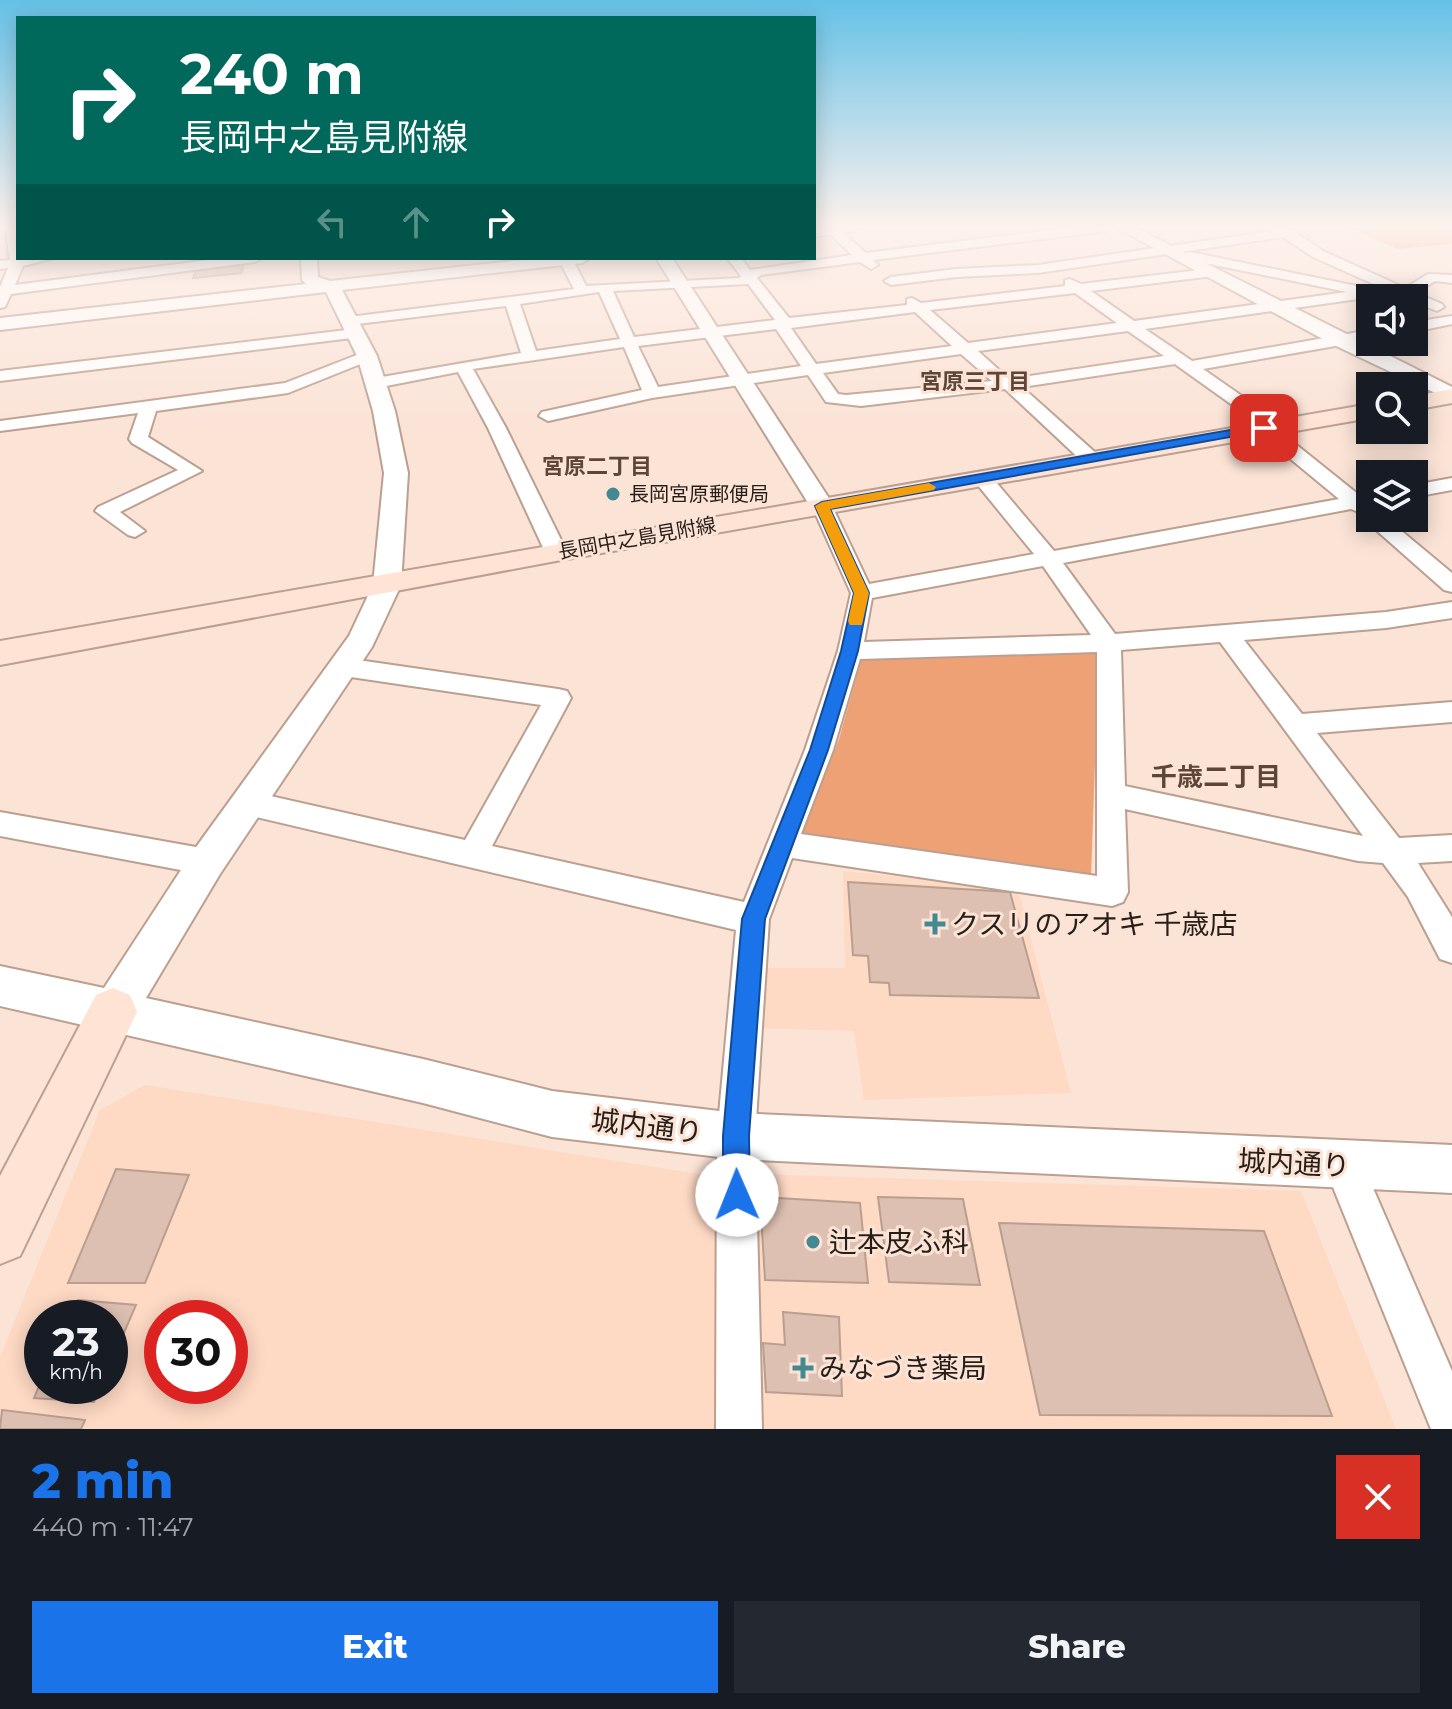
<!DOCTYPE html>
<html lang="en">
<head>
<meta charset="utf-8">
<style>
  body { margin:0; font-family:Montserrat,"Noto Sans JP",sans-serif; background:#242831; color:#f1f3f6; height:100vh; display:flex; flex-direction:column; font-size:30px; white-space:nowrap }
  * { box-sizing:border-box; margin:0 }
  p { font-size:26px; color:#9ea1a6 }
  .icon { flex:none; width:44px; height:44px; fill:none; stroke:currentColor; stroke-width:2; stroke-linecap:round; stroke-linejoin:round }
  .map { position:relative; height:1429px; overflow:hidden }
  .side { display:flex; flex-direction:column; background:#171b24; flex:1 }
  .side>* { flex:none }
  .banner { position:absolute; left:16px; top:16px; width:800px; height:244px; border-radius:0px; box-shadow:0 4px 20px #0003; background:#00695c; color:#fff; overflow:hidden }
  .controls { position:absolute; left:1356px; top:284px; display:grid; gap:16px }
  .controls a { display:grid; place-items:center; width:72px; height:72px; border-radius:0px; background:#171b24; box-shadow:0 4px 20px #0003; font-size:40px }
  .speed { position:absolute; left:24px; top:1300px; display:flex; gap:16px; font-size:40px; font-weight:700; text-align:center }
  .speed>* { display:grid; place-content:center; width:104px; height:104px; border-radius:50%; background:#171b24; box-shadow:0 4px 20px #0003; line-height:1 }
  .speed small { font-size:20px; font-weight:400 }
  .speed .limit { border:12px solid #d22; background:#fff; color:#111 }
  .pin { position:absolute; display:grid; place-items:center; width:68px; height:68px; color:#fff; margin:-34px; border-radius:16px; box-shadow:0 4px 12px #0006 }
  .me { position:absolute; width:88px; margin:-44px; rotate:359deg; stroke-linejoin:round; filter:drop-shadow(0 0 6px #0008) }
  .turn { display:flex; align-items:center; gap:28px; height:168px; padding:0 32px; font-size:36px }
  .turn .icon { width:104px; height:104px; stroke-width:2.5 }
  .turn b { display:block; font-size:56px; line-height:68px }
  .lanes { display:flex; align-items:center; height:76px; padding:0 32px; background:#0003; justify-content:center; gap:40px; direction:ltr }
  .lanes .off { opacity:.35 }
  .round { display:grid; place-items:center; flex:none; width:84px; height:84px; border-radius:0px; background:#242831 }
  .summary { display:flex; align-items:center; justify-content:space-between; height:136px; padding:0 32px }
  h1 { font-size:48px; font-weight:800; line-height:60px; color:#1a73e8 }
  .button { display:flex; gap:16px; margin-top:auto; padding:16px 32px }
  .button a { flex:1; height:92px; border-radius:0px; background:#1a73e8; color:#fff; font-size:32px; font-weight:800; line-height:92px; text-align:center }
  .button a+a { background:#242831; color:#f1f3f6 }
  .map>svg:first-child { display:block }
  .built { fill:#fed9c4; fill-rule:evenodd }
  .green { fill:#eda175 }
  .building { fill:#ddc0b1; stroke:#ba9e8f; stroke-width:2 }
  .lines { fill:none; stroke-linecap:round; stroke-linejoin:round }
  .minor-casing { stroke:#bb9f90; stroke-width:4 }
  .tertiary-casing { stroke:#bb9f90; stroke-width:4 }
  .secondary-casing { stroke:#bb9f90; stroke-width:4 }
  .minor { fill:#fff; fill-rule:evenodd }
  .tertiary { fill:#fff; fill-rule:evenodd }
  .secondary { fill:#ffe4d5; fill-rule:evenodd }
  .route { fill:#1a73e8; stroke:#114b97; stroke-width:2 }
  .slow { fill:#f59e0b }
  .poi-dot { fill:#438992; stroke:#fbe3d6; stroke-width:3 }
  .labels { text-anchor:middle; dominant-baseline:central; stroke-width:6; stroke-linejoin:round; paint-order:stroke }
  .far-poi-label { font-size:20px; fill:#281e18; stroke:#fbe3d6; text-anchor:start }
  .far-street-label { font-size:20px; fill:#281e18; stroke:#fbe3d6 }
  .far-neighbourhood-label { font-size:22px; font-weight:bold; fill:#5d4537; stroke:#fbe3d6 }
  .neighbourhood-label { font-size:26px; font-weight:bold; fill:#5d4537; stroke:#fbe3d6 }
  .near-poi-label { font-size:28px; fill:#281e18; stroke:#fbe3d6; text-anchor:start }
  .near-street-label { font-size:28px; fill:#281e18; stroke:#fbe3d6 }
</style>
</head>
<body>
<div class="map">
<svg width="1452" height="1429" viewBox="0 0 1452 1429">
  <rect width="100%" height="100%" fill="#fbe3d6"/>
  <g class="built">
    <path d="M843,871L1018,889L1071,1093L864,1100L854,1031L759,1028L760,968H845Z"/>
    <path d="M145,1085L723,1178L721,1429H0V1357L100,1110ZM42,1318H110V1386H42ZM162,1318H230V1386H162Z"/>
    <path d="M755,1174L1301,1191L1396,1429H760Z"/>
  </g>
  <g class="green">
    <path d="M1347,227H1452V244L1398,249Z"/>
    <path d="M1099,650L1091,878L801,834L839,739L862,656Z"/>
  </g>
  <g class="building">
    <path d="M244,264L241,273L193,278L197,268Z"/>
    <path d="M848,882L1010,892L1039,998L890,995L889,983L870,982L868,956L853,955Z"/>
    <path d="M116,1169L189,1175L145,1283H68Z"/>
    <path d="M760,1197L860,1203L868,1283L765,1280Z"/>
    <path d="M878,1197L963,1199L980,1285L889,1282Z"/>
    <path d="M999,1223L1264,1231L1332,1416L1040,1415Z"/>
    <path d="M78,1300L136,1305L110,1365V1318H70Z"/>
    <path d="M783,1312L839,1317L842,1396L766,1392L763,1343L785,1345Z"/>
    <path d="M42,1379V1386H101L94,1402L34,1398Z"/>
    <path d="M2,1410L85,1420L81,1429H0Z"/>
  </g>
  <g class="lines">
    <g class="minor-casing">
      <g id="minor">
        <path d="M5,227H17L18,258H54L23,266L15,285L224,258H262L255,262L11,294L5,307L0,308V287L8,268L0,269V261L10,260Z"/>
        <path d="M823,227H836L866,253L1075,227H1112L1106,231L873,260L878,265L871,269L860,262L761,275L757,278L789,318L907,305V299L912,298L921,303L1065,286V280L1070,279L1081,284L1208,269L1215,273L1213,276L1091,291L1134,321L1347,292L1185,259V253L1190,252L1396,294L1313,257L1283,237L1038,273L956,277L891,285L884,281L891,277L956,269L1038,265L1273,231L1269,227L1292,230L1323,251L1405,288L1428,274L1452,275V283L1435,281L1416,293L1442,304L1444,307L1437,311L1414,302V298L1372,297L1145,329L1192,361L1370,330V340L1203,369L1279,422L1282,426L1278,430L1359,495L1370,493V518H1386L1452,573V592L1444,590L1367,522L1364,518L1366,515L1351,509L1063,563L1115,634L1386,612L1452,602V618L1386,628L1244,640L1302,714L1452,702V722L1317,733L1399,838L1452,835V861L1418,863L1452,917V963L1440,959L1408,897L1383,863L1358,861L1125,809L1128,892L1123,902L1112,906L792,858L769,919L755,1136L762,1429H716L717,1136L736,930L248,815L238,811L234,803L238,795L248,791L465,840L541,705L344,676L335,673L332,667L335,661L344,658L558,689L567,691L571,698L492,846L744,902L805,750L838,651L851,593L812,506L815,502L822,500L832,506L869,584L1034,554L972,478L982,472L989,474L1054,551L1339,499L1258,432L1255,428L1259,424L1175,364L1022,387L1098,455L1100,459L1098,463H1084L1005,389L861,406L826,402L808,375L652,398L548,421L539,416L542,412L642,390L624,347L473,369L506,428L567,552L556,559L545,552L488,428L458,372L376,388L368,383L376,378L521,353L506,306L349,325L342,321L349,317L574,289L558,258H572L586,286L739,278L741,276L727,258H741L750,270L852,255ZM748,284L775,320L634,337L613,291ZM599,292L620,339L536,351L520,304ZM1075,293L1117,323L968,343L930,310ZM915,312L952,346L816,364L791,328ZM776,329L801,366L658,387L638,346ZM1128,331L1164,356L1009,379L978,351ZM961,354L992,381L846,395L838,394L823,373ZM1043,566L1091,635L864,642L872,598ZM1220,642L1363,836L1125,786L1121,650ZM1097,652V876L801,834L833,750L860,659Z"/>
        <path d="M1452,316V324L1414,332V322Z"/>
        <path d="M355,329L360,331V337L0,381V371Z"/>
        <path d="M367,351L373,353V359L288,393L156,411L148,437L202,471L120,512L145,531L135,537L128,535L95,511L98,507L178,470L132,443L129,439L138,413L0,431V421L285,383Z"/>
        <path d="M1452,478V490L1414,497V485Z"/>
        <path d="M0,812L207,849L218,853L222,862L218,871L207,875L0,836Z"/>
        <path d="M1343,1146L1357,1151L1452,1371V1429H1431L1324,1165L1329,1151Z"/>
      </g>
    </g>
    <g class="tertiary-casing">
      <g id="tertiary">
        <path d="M814,227H859L852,231L814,237Z"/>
        <path d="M1115,227H1134L1452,387V401L1332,344Z"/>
        <path d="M301,258H317L318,277L330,281L539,258H590L582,263L342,290L377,356L395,411L408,473L401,585L372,647L220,874L146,998L423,1059L552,1091L736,1113L1452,1145V1193L736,1159L552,1137L423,1103L0,1006V966L104,988L194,850L349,636L373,585L384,473L373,411L357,356L326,292L0,330V318L306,284L302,280Z"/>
        <path d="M656,258H672L834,506L831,511H813L810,506Z"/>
      </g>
    </g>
    <g class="secondary-casing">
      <g id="secondary">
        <path d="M1452,389V403L1414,410V396Z"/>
        <path d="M1370,404V418L556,561L0,665V641Z"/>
        <path d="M113,988L130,995L137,1012L20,1256L0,1264V1176L96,995Z"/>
      </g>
    </g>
    <use href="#minor" class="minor"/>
    <use href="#tertiary" class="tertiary"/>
    <use href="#secondary" class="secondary"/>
  </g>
  <linearGradient id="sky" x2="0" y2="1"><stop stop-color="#65c1e7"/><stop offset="0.53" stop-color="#fdf2ed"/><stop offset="1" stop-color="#fdf2ed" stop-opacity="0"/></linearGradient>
  <rect width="1452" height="427" fill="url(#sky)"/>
  <path class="route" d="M1264,424L1269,425V430L830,509L869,593L858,651L828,750L765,919L749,1136L750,1195L746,1205L737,1209L727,1205L723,1195V1136L742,919L810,750L841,651L854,593L815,506L822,502Z"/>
  <path class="slow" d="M929,483L936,487L934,490L830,509L869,593L862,625H850L848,621L854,593L815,506L822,502Z"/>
  <g class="poi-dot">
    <circle cx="613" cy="494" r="8"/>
    <path d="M931 912h8v8h8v8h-8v8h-8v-8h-8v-8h8z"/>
    <circle cx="813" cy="1242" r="8"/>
    <path d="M799 1356h8v8h8v8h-8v8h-8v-8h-8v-8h8z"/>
  </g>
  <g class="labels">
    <g class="far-poi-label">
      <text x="629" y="494">長岡宮原郵便局</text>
    </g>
    <g class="far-street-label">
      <text transform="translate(637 538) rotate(-10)">長岡中之島見附線</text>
    </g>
    <g class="far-neighbourhood-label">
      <text x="975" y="381">宮原三丁目</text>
      <text x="597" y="466">宮原二丁目</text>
    </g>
    <g class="neighbourhood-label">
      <text x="1216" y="777">千歳二丁目</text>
    </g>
    <g class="near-poi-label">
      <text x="951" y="924">クスリのアオキ 千歳店</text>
      <text x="829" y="1242">辻本皮ふ科</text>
      <text x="819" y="1368">みなづき薬局</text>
    </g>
    <g class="near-street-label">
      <text transform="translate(647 1126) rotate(7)">城内通り</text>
      <text transform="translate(1294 1163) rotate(3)">城内通り</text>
    </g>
  </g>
</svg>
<div class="controls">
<a><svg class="icon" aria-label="sound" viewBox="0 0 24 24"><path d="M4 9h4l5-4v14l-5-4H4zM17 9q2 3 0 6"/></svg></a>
<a><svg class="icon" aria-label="search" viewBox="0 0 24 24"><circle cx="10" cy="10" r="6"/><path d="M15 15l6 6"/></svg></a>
<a><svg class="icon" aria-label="layers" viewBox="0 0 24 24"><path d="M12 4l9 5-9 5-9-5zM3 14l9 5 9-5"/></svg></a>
</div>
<div class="speed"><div>23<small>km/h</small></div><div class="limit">30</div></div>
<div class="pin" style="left:1264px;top:428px;background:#d93025"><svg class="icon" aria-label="arrive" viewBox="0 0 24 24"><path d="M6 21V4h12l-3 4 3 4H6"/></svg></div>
<svg class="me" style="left:737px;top:1195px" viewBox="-20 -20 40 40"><circle r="19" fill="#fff"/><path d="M0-13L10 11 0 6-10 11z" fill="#1a73e8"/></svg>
<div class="banner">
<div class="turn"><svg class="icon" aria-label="right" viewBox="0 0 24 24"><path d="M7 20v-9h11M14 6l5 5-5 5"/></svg><div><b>240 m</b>長岡中之島見附線</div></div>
<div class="lanes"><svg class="icon off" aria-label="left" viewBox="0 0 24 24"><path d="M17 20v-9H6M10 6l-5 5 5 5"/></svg><svg class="icon off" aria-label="ahead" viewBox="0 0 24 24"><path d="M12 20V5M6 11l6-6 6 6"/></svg><svg class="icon" aria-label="right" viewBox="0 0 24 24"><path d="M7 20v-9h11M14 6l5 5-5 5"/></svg></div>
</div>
</div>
<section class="side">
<div class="summary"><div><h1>2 min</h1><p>440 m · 11:47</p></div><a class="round" style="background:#d93025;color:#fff"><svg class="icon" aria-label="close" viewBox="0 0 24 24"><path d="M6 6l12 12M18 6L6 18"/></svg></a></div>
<div class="button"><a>Exit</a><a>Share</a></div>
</section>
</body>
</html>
